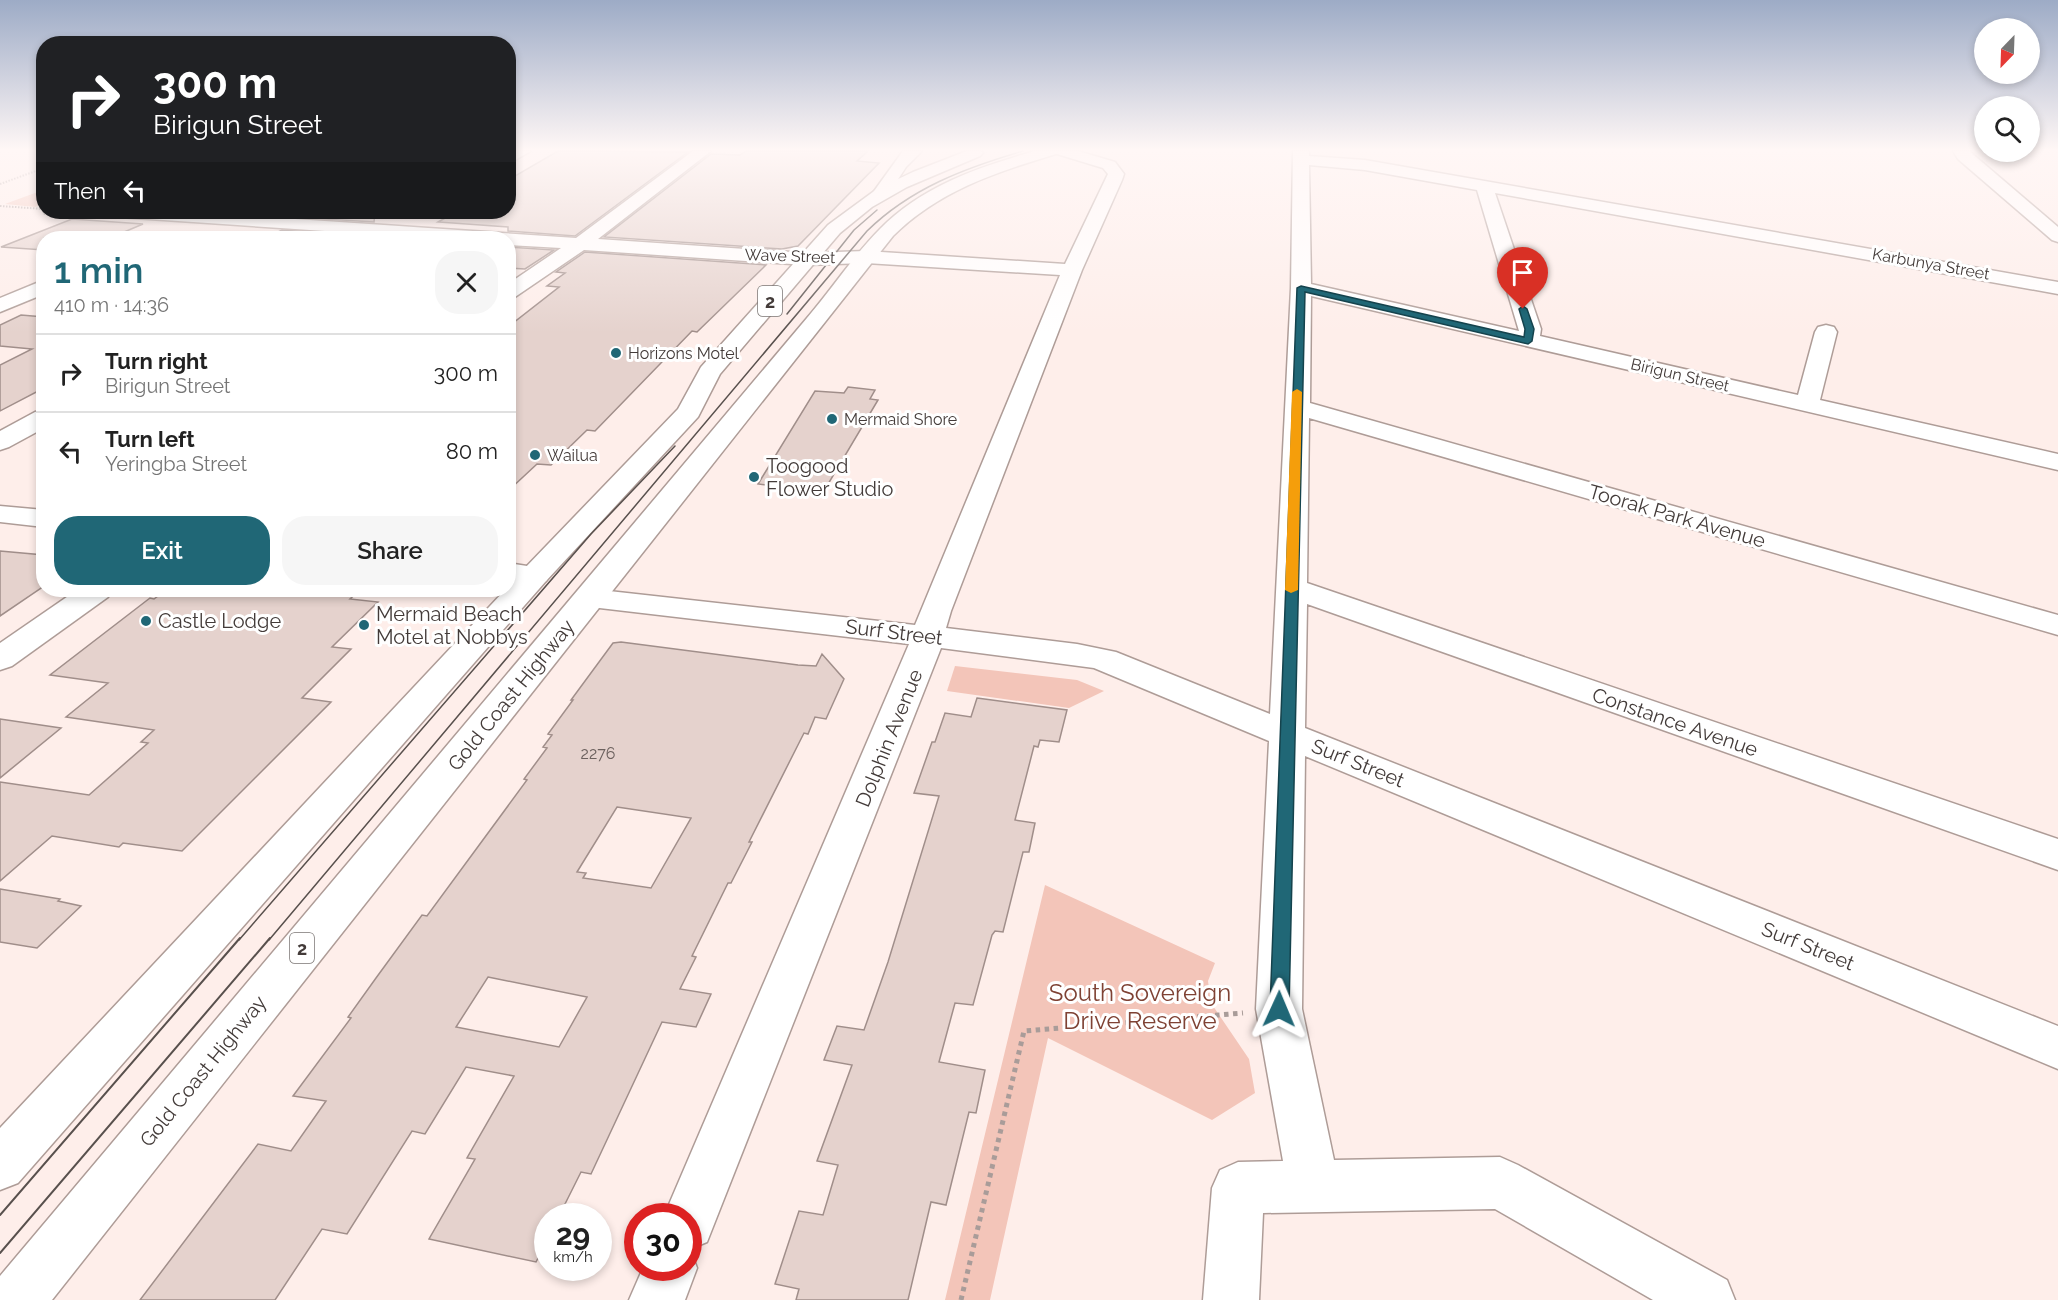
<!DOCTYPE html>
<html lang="en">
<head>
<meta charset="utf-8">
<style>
  body { margin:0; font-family:Raleway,sans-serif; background:#f6f6f6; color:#222; height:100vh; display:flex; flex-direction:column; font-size:22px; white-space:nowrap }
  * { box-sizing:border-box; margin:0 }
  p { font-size:20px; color:#767676 }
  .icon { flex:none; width:33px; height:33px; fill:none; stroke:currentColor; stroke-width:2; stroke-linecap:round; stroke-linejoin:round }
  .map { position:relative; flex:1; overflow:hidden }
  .sheet { position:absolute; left:36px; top:231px; width:480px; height:366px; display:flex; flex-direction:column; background:#fff; border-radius:24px; box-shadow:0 3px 9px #0003 }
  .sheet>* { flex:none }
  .guide { position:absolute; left:36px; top:36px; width:480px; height:183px; border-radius:24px; box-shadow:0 3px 9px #0003; background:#202124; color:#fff; overflow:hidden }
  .needle { width:39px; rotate:203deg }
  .buttons { position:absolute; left:1974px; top:18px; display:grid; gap:12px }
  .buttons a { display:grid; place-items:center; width:66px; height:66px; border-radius:50%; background:#fff; box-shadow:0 3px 9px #0003; font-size:30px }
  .speed { position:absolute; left:534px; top:1203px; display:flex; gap:12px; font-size:30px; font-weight:700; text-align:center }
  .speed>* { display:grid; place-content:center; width:78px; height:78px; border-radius:50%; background:#fff; box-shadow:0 3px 9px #0003; line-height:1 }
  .speed small { font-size:15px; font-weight:400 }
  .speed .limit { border:9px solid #d22; background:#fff; color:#111 }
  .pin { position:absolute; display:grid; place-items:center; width:51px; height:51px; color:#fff; margin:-62px -26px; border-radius:50% 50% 50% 0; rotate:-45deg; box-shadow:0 0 6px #0007 }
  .pin .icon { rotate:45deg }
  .me { position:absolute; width:66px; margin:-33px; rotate:1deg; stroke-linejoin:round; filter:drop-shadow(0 0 4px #0008) }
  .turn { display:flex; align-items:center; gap:21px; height:126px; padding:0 18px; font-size:27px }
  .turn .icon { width:78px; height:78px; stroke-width:2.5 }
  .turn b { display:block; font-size:42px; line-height:51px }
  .then { display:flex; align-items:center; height:57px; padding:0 18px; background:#0003; gap:12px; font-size:22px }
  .round { display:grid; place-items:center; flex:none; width:63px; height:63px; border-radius:24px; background:#f6f6f6 }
  .headline { display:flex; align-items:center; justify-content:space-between; height:102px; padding:0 18px }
  h1 { font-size:36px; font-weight:600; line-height:45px; color:#206776 }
  .button { display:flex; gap:12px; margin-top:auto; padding:12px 18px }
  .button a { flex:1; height:69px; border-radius:24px; background:#206776; color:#fff; font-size:24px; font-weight:600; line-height:69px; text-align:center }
  .button a+a { background:#f6f6f6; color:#222 }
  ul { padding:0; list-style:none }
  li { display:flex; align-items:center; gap:18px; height:78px; padding:0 18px; border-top:2px solid #e0e0e0 }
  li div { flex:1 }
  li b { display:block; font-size:22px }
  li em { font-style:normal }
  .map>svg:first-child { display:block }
  .green { fill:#f3c5b9 }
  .building { fill:#e5d2cd; stroke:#a08e8a; stroke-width:1.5; fill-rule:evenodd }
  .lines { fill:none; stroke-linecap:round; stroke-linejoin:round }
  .minor-casing { stroke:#ae9c97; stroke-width:3 }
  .highway-casing { stroke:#ae9c97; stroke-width:3 }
  .path-far1 { stroke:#a99c99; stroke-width:2; stroke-dasharray:1.5 1.5; stroke-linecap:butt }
  .path { stroke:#a99c99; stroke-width:5; stroke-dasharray:4.5 4.5; stroke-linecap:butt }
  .minor { fill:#fff; fill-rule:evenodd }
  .highway { fill:#fff; fill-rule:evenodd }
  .tram-far1 { stroke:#58504d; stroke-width:1.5 }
  .tram { stroke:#58504d; stroke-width:2 }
  .route { fill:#206776; stroke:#15434d; stroke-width:1.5 }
  .slow { fill:#f59e0b }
  .poi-dot { fill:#206776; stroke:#fff; stroke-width:2 }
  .labels { text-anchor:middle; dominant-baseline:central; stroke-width:6; stroke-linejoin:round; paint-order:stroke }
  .far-street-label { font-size:16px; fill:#433b39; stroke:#fff }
  .far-poi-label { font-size:16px; fill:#433b39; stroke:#fff; text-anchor:start }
  .number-label { font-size:16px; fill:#6c615e }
  .shield { fill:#fff; stroke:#7b7674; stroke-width:1.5 }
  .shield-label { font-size:18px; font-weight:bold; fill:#433b39 }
  .poi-label { font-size:20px; fill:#433b39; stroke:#fff; text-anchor:start }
  .street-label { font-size:20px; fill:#433b39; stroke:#fff }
  .near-park-label { font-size:24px; fill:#7f4234; stroke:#fff }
</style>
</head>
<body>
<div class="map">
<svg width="2058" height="1300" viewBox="0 0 2058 1300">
  <rect width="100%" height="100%" fill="#feeeea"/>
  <g class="green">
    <path d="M43,190V204L35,207L5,204Z"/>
    <path d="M955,666L1077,680L1104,691L1069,708L947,691Z"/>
    <path d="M1045,885L1215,963L1208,981L1211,1003L1249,1059L1255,1093L1212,1120L1048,1038L990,1300H945Z"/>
  </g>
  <g class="building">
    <path d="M558,151L688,152L575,236L508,231V227L438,222L456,212H508V180Z"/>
    <path d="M746,151H868L857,161L879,163L798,246L782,249L604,237L711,154L740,155Z"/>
    <path d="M319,212H375L374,222L307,218Z"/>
    <path d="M72,219L143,224L110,238H44V250L1,247Z"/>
    <path d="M282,230L374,237V238H266Z"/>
    <path d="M508,247L554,250L525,269L508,268Z"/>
    <path d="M585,252L766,265L697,332L692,331L595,431L587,430L551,465L537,464L508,491V327L559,287L547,286L565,273L556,272Z"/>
    <path d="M21,315L44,317V388L0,411V365L32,349L0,346V325Z"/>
    <path d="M848,387L875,390L870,399L878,400L824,491L758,484L815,391L844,393Z"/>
    <path d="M0,551L44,555V586L0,616Z"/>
    <path d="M166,590H360L350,599L378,602L332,647L351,649L302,698L331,702L182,851L123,843L119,847L52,836L0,881V782L89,795L148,743L141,742L154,730L66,717L108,683L50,675L150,598L154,599Z"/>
    <path d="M621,642L798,665L816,666L822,654L844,679L826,719L815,717L808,734L804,733L749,842H752L731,883H728L692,956L696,957L680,989L711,994L696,1027L662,1022L591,1174L581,1172L559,1216H548V1239L536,1262L429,1239L475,1159L467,1158L514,1076L466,1067L425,1134L412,1131L347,1234L322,1229L275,1300H140L258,1144L291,1151L326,1101L293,1096L351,1018L348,1017L376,978L422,915L427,916L527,780L524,779L547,748L543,747L552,735L548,734L573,700H571L613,643ZM617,807L691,818L651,888L583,878L586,873L577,872ZM488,977L587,997L559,1047L456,1027Z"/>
    <path d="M977,698L1067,710L1059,742L1040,740L1038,747L1034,746L1015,820L1035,823L1029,852H1023L1003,932L995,931L992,935L973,1005L955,1003L939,1062L985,1070L976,1113L969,1112L946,1205L931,1202L908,1300H796L799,1289L775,1284L799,1211L823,1215L838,1165L817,1161L852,1065L824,1060L837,1026L864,1030L888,962L939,796L914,793L932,742H935L945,713L971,717Z"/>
    <path d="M0,719L61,728L0,778Z"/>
    <path d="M0,889L60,899L58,901L81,906L37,948L0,942Z"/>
  </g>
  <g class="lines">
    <g class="minor-casing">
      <g id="minor">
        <path d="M512,151H531L508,164V153Z"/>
        <path d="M693,151H711L598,239L806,253L866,251L1065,264L1108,174L1103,168L1057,154L1054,151H1078L1115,162L1124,174L1122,180L1082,270L951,611L946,628L1077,644L1116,652L1270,714L1291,288L1293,151H1309V156L1365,160L2058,282V294L1495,193L1541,329L1540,336L1798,395L1815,332L1818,327L1826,325L1834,327L1837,332L1820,400L2058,454V470L1311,296L1310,403L2058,615V635L1309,418L1307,583L2058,839V870L1307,604L1305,728L2058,1026V1069L1305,756L1302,1009L1334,1160L1500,1157L1518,1165L1727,1280L1735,1300H1653L1495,1209L1263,1213L1259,1300H1203L1212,1188L1220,1170L1238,1162L1283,1161L1256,1009L1269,741L1094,668L941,648L707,1242L690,1249L697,1268L685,1300H629L643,1268H688V1216H664L909,644L591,607L580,605L575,598L580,591L591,589L915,625L1060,275L866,263L806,265L584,250L515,297L508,299V284L561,248L508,245V238H429L119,217L113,216L110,212H190L576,238ZM1309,165L1365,170L1477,190L1519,331L1311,284Z"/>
        <path d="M903,151H922L906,167L886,198H874L872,194Z"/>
        <path d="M1953,151H1969L2058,227V242L2052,240L1958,159Z"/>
        <path d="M44,280V294L0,312V298Z"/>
        <path d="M44,410V428L9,447L0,450V431L35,412Z"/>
        <path d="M0,506L44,510V527L0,522Z"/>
        <path d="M508,563L546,569L550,575L546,581L535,584L508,581Z"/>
        <path d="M77,590H112L108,597L12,666L0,670V643Z"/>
      </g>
    </g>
    <g class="highway-casing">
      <g id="highway">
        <path d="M967,151H981L983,153L980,156L907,187L872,207L840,233L720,374L698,417L546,581L18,1183L0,1190V1128L505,590H508V586L524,569L678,409L701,367L828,225L877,189L913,172Z"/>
        <path d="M1035,151H1059L1056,154C996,172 938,191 893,236L52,1300H0V1276L807,318C832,289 853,256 880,229C922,186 979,167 1035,151Z"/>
      </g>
    </g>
    <g class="path-far1">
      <path d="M0,184L44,168"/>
      <path d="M0,206L44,209"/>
      <path d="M44,212L43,214L99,217"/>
      <path d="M125,238L135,234"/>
      <path d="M137,238L145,235"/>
    </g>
    <path class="path" d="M961,1300L1024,1031L1243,1013"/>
    <use href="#minor" class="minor"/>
    <use href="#highway" class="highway"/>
    <g class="tram-far1">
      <path d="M787,314L854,230L877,210"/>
      <path d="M239,940L591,534L675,446"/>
      <path d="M269,940L867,231C911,188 965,168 1023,151"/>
    </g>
    <g class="tram">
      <path d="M0,1215L240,938"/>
      <path d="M0,1253L270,938"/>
    </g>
  </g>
  <linearGradient id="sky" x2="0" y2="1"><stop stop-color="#9dabc6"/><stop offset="0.45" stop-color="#fff7f6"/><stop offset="1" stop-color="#fff7f6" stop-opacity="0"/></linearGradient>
  <rect width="2058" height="333" fill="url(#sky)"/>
  <path class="route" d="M1301,286L1524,337L1525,329L1519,309L1523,306L1527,309L1534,329L1532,341L1528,344L1305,292L1289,1009L1286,1015L1279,1017L1273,1015L1270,1009L1297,288Z"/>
  <path class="slow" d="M1297,389L1302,392L1298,590L1291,593L1285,590L1292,392Z"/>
  <g class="poi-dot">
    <circle cx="616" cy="353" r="6"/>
    <circle cx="832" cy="419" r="6"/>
    <circle cx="535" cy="455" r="6"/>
    <circle cx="754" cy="477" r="6"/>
    <circle cx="146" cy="621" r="6"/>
    <circle cx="364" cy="625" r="6"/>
  </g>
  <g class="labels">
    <g class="far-street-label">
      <text transform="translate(790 256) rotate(2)">Wave Street</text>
      <text transform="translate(1931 264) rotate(10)">Karbunya Street</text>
      <text transform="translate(1680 375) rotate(13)">Birigun Street</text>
    </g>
    <g class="far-poi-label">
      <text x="628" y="353">Horizons Motel</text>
      <text x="844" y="419">Mermaid Shore</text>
      <text x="547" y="455">Wailua</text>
    </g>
    <g class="number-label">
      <text x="598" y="753">2276</text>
    </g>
    <g class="shield">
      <rect x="758" y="286" width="24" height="30" rx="4.5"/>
      <rect x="290" y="933" width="24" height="30" rx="4.5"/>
    </g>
    <g class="shield-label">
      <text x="770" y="301">2</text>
      <text x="302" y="948">2</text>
    </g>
    <g class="poi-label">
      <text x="766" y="466">Toogood<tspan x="766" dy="23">Flower Studio</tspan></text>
      <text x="376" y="614">Mermaid Beach<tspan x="376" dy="23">Motel at Nobbys</tspan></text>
      <text x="158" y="621">Castle Lodge</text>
    </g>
    <g class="street-label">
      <text transform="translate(1677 516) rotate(16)">Toorak Park Avenue</text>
      <text transform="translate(894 632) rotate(7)">Surf Street</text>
      <text transform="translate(511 695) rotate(-51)">Gold Coast Highway</text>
      <text transform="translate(1675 722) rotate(19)">Constance Avenue</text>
      <text transform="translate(889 738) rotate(-68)">Dolphin Avenue</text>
      <text transform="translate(1358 763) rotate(22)">Surf Street</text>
      <text transform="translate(1808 946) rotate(22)">Surf Street</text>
      <text transform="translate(203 1071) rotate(-51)">Gold Coast Highway</text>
    </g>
    <g class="near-park-label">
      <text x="1140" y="992">South Sovereign<tspan x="1140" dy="28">Drive Reserve</tspan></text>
    </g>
  </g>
</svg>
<div class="buttons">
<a><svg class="needle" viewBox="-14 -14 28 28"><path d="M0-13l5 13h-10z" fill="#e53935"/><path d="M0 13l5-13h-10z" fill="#767676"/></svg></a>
<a><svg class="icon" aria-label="search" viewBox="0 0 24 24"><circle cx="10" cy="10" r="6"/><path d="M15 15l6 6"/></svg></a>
</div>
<div class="speed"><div>29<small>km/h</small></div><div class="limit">30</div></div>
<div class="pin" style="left:1523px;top:309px;background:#d93025"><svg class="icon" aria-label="arrive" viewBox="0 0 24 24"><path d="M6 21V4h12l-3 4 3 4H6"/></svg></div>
<svg class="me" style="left:1279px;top:1009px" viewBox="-20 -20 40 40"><path d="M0-17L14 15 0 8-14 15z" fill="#206776" stroke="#fff" stroke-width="4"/></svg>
<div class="guide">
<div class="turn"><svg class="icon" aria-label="right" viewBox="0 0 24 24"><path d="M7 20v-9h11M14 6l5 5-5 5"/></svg><div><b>300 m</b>Birigun Street</div></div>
<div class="then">Then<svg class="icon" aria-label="left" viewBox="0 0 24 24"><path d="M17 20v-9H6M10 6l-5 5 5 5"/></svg></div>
</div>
<section class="sheet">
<div class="headline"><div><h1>1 min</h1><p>410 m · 14:36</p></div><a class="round"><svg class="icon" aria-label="close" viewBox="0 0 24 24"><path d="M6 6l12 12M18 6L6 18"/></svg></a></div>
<ul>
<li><svg class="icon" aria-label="right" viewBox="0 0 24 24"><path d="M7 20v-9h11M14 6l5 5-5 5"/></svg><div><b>Turn right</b><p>Birigun Street</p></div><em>300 m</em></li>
<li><svg class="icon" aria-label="left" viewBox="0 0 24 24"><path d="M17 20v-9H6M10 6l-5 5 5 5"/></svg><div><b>Turn left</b><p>Yeringba Street</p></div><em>80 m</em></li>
</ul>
<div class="button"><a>Exit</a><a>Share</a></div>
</section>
</div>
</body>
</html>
